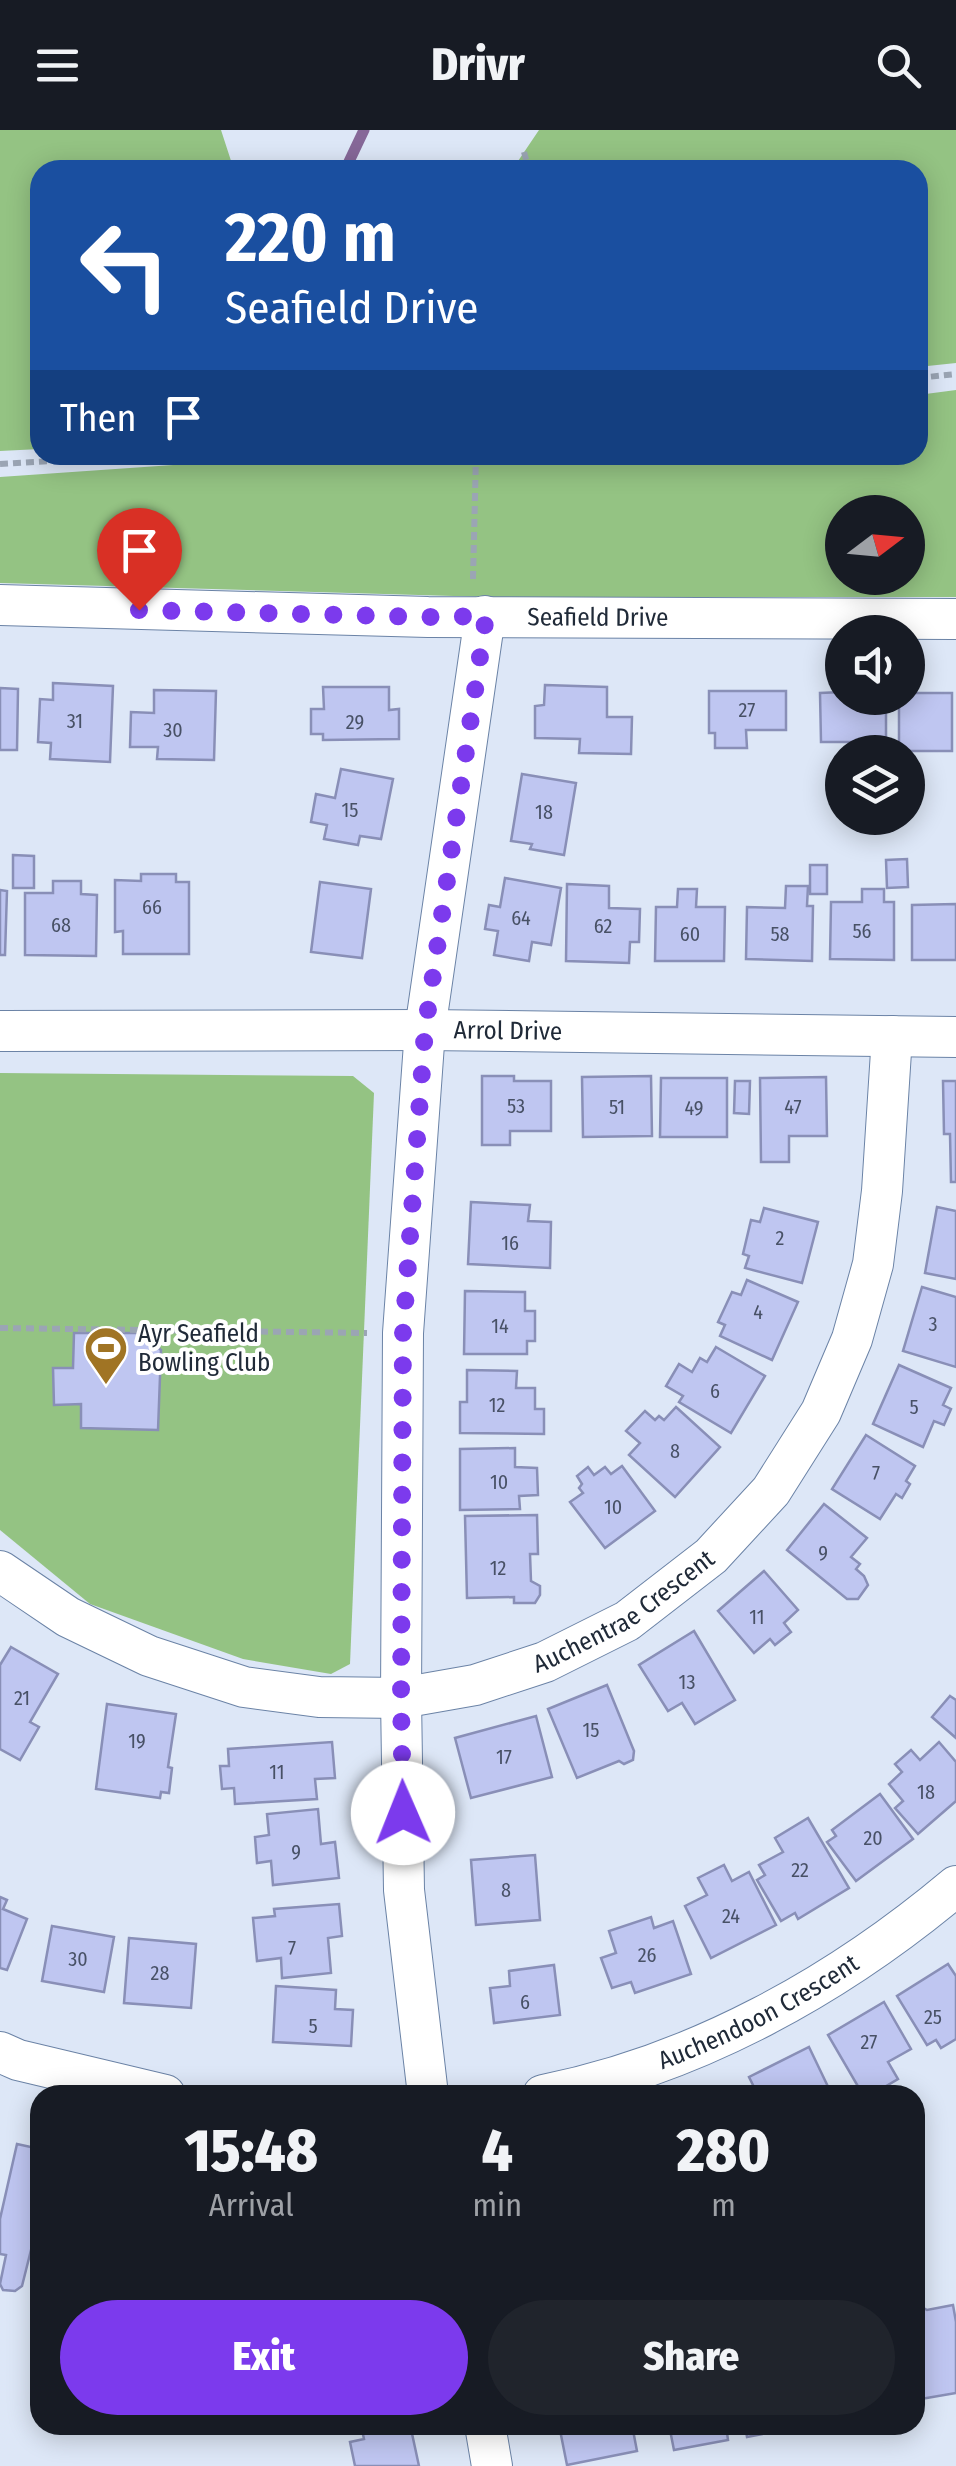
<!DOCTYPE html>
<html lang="en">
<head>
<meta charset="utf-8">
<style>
  body { margin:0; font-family:"Fira Sans Condensed",sans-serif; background:#20242c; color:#f1f3f6; height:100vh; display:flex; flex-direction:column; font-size:38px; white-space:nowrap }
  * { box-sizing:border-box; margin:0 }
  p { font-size:32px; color:#9ea1a6 }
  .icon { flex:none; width:55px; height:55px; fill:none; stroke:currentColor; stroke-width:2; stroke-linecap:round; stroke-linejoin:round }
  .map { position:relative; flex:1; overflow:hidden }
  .details { position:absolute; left:30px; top:1955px; width:895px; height:350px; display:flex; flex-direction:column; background:#171b24; border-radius:30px; box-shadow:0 5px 25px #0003 }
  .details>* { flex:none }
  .guide { position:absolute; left:30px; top:30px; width:898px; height:305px; border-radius:30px; box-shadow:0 5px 25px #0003; background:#1a4fa0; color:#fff; overflow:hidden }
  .needle { width:65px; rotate:74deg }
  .tools { position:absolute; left:825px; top:365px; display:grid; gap:20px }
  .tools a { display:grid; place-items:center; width:100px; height:100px; border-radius:50%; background:#171b24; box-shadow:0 5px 25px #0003; font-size:50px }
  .pin { position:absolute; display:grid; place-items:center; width:85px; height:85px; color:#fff; margin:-102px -42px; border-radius:50% 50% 50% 0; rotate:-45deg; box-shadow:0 0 10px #0007 }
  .pin .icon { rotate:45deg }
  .me { position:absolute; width:110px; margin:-55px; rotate:359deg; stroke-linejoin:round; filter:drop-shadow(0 0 8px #0008) }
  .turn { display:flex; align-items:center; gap:35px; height:210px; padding:0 30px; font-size:45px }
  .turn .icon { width:130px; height:130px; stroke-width:2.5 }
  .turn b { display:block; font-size:70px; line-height:85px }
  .then { display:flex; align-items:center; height:95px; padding:0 30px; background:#0003; gap:20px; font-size:38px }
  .eta { display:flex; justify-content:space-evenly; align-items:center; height:170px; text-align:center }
  .eta b { font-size:60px; font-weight:800; line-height:70px }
  .primary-button { display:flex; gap:20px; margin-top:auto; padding:20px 30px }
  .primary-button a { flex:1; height:115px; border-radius:60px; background:#7c3aed; color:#fff; font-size:40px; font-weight:800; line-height:115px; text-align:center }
  .primary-button a+a { background:#20242c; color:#f1f3f6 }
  header { display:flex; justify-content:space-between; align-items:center; height:130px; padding:0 30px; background:#171b24; font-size:45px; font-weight:800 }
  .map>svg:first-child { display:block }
  .green { fill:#94c383; fill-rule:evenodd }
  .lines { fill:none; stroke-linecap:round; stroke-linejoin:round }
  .stream { stroke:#866898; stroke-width:11 }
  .building { fill:#bfc6f1; stroke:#898fb7; stroke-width:2.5 }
  .minor-casing { stroke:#6b83a6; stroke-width:42 }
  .path { stroke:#9ba5b4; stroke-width:6; stroke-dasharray:8 5; stroke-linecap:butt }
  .minor { stroke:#fff; stroke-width:40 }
  .route { stroke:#7c3aed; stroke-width:18; stroke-dasharray:0 32.4 }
  .labels { text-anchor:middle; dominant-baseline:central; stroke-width:8; stroke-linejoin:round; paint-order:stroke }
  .number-label { font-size:20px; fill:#485166 }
  .street-label { font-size:25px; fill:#202a38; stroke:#fff }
  .poi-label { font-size:25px; fill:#202a38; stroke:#fff; text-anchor:start }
</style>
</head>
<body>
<header><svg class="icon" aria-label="menu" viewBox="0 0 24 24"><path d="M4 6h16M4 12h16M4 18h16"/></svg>Drivr<svg class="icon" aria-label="search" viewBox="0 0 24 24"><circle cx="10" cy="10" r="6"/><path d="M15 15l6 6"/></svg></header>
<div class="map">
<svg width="956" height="2336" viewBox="0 0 956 2336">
  <rect width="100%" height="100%" fill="#dde7f7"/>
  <g class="green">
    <path d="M0,0H221L234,40H40V319L0,321Z"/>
    <path d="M539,0H956V233L918,237V40H512Z"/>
    <path d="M956,260V467H488L0,453V347L317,325H918V265ZM842,382H908V448H842Z"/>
    <path d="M0,943L353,946L374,963L350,1534L331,1544L243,1529L90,1474L0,1400Z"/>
  </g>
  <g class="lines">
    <path class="stream" d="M345,40L364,0"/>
  </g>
  <g class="building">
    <path d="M53,553L113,556L110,632L50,629L51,613L38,612L40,569L53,570Z"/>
    <path d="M545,555L607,557V587H632L631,624L579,623L580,609L535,608V576L544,575Z"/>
    <path d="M323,557H389V580L399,579V609L323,610V604H311V579H324Z"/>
    <path d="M0,558L18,559L17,620H0Z"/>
    <path d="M154,560L216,561L214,630L157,629L158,617H130L131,582L154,583Z"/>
    <path d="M709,561H786V600H746L747,618H715V603H709Z"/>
    <path d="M842,562V568H886V612H821L820,563Z"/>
    <path d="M908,563H952V621H899V568H908Z"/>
    <path d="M341,639L393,649L381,709L360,706L358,715L324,709L327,695L311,692L316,664L335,668Z"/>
    <path d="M522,644L576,653L564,725L530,719L532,714L511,711Z"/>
    <path d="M13,725L34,726V758H13Z"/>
    <path d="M907,729L908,757L887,758L886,730Z"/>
    <rect x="810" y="735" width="17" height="29"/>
    <path d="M141,744H176V752H189V824H123V801L115,802V750L141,751Z"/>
    <path d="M505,748L561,758L551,815L532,812L529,831L494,825L498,801L485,799L489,775L500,777Z"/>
    <path d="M53,751H81V764L97,765L96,826L25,825V763H53Z"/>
    <path d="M320,752L371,759L362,828L311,822Z"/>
    <path d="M567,754L609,756V778L640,779L639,812H630L629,833L566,831Z"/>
    <path d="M786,756H808L807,776H813L812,831L746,829L747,777L785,778Z"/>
    <path d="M678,759H697L696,777H725L724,831H655L656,777H677Z"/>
    <path d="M862,759H884V772H894V830L830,829L831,772H862Z"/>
    <path d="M0,760L7,761L5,825H0Z"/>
    <path d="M956,774V830H912V775Z"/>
    <path d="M482,946H514V951H551V1001H510V1015H482Z"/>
    <path d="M651,946L652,1006L583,1007L582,947Z"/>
    <path d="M826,947L827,1006H789V1032H761L760,948Z"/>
    <path d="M661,948H727V1007H660Z"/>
    <path d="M735,951H750L749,984L734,983Z"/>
    <path d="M943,951H956V1052H951L950,1004H944Z"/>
    <path d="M471,1072L530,1075L528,1091L551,1092L550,1138L468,1134Z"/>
    <path d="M937,1077L956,1081V1149L925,1143Z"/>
    <path d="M764,1078L818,1092L802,1153L745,1138L749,1126L743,1124L751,1090L760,1092Z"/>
    <path d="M747,1150L798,1172L772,1230L720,1206L725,1195L718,1192L732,1162L741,1165Z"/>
    <path d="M922,1157L956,1167V1237L903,1221Z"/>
    <path d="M465,1161L525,1162V1181H535V1211H527V1224H464Z"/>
    <path d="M74,1203H142L161,1220L158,1300L81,1298V1274L54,1275L53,1238H73Z"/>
    <path d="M716,1217L765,1246L731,1303L679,1272L683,1266L666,1256L679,1234L692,1242L700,1228L707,1232Z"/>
    <path d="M899,1235L951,1258L943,1275L951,1279L944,1295L934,1291L923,1317L873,1294Z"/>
    <path d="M467,1240L517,1241L516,1258H535V1279H544V1304L460,1303V1272H467Z"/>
    <path d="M676,1277L720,1317L675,1367L629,1325L640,1313L626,1301L645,1281L655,1290L659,1286L664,1290Z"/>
    <path d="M866,1305L915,1336L906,1351L910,1354L902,1368L896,1364L880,1389L832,1359Z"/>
    <path d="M515,1318V1337L537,1338L538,1365L519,1366L520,1379L460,1380V1319Z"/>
    <path d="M622,1336L655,1381L605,1418L570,1372L583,1363L579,1358L582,1354L577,1346L588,1337L594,1345L605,1337L611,1344Z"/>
    <path d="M824,1374L867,1408L851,1427L860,1434L856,1439L864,1446L868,1455L858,1469H847L787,1420Z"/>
    <path d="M537,1385L538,1424H530L531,1451L540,1456V1465L535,1473H514V1467L467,1468L465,1386Z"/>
    <path d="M764,1441L798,1480L784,1493L791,1502L775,1515L770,1509L754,1523L718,1481Z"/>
    <path d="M694,1501L735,1570L695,1594L682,1573L668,1581L639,1535Z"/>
    <path d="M11,1517L58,1544L30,1592L39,1597L20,1630L0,1619V1535Z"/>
    <path d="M607,1555L634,1621L633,1630L624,1634L619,1631L577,1648L548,1579Z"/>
    <path d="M950,1566L956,1570V1608L932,1587Z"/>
    <path d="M107,1574L176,1584L168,1637L172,1638L169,1663L161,1662L160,1668L96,1659Z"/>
    <path d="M536,1586L552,1647L471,1668L455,1608Z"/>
    <path d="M332,1612L335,1648L315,1649L317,1669L235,1674L234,1658L222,1659L220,1636H229L228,1619Z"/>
    <path d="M939,1612L956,1632V1671L918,1704L895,1678L903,1671L889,1654L902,1642L895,1634L911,1620L920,1630Z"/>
    <path d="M880,1664L913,1709L856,1751L827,1712L836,1706L832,1700Z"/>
    <path d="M318,1679L321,1714L335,1712L339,1748L273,1755L271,1731L257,1733L255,1707L269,1705L267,1684Z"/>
    <path d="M808,1688L849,1758L798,1789L795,1783L781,1791L757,1750L765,1745L759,1735L783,1722L775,1708Z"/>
    <path d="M535,1725L540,1790L476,1795L471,1730Z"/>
    <path d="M724,1735L732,1751L749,1742L776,1795L711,1828L685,1776L707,1765L698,1748Z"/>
    <path d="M0,1767L7,1770L3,1779L27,1789L7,1840L0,1838Z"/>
    <path d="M339,1774L342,1806L328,1808L331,1843L282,1848L281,1828L257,1831L253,1788L275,1786L274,1779Z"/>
    <path d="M651,1787L654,1798L673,1791L691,1844L635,1863L631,1852L612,1858L601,1828L616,1823L609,1801Z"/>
    <path d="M52,1796L114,1807L104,1862L42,1851Z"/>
    <path d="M129,1808L196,1814L191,1878L124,1873Z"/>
    <path d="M948,1834L956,1846V1909L941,1918L936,1910L927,1915L897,1866Z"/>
    <path d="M554,1835L560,1885L494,1893L490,1858L510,1856L509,1841Z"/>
    <path d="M276,1856L336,1860L335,1879L353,1880L351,1916L273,1912Z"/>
    <path d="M884,1872L911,1919L888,1932L898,1949L871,1965H863L828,1905Z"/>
    <path d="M809,1917L832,1965H758L749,1947Z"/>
    <path d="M17,2014L40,2019V2084L22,2156L15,2161L3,2160L0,2154L6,2125L0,2124V2089Z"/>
    <path d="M915,2173L927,2180L953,2175L956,2192V2263L915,2270Z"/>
    <path d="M361,2295H404L405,2300L411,2299L419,2336H355L350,2312L364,2309Z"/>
    <path d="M559,2295H632L637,2321L567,2335Z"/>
    <path d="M669,2295H726L728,2310L674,2320Z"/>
    <path d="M745,2295H809L747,2307Z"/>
  </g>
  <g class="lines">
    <g class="minor-casing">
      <g id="minor">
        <path id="s1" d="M0,475L428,487L956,489"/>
        <path id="s2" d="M0,901L425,900L956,907"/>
        <path id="s3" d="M0,1441L68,1487L149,1526L244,1557L319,1567L401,1568L475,1555L545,1532L627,1491L711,1426L771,1361L821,1282L852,1209L873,1134L882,1061L892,906"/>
        <path d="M0,1922L18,1930L165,1965"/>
        <path d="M428,1965L404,1760L401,1568L403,1203L425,900L485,486"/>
        <path id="s4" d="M543,1965C695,1935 837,1856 956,1756"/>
        <path d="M485,2295L492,2336"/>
      </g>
    </g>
    <g class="path">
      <path d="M524,22L529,40"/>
      <path d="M918,248L956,244"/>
      <path d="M0,334L154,325"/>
      <path d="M473,449L476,325"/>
      <path d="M0,1198L367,1203"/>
    </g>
    <use href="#minor" class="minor"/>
  </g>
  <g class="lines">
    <path class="route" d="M139,480L428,487L486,486L425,900L403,1203L401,1568L403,1683"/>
  </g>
  <defs>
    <g id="stadium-pin" transform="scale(2.25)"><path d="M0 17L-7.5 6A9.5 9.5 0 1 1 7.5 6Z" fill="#a07424" stroke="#fff"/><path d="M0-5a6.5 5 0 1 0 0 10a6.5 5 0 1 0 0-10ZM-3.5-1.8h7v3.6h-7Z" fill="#fff"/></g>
  </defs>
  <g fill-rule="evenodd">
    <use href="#stadium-pin" x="106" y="1218"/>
  </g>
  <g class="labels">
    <g class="number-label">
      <text x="747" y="580">27</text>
      <text x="75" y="591">31</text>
      <text x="355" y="592">29</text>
      <text x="173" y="600">30</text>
      <text x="350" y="680">15</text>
      <text x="544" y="682">18</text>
      <text x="152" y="777">66</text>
      <text x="521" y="788">64</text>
      <text x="61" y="795">68</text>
      <text x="603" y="796">62</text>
      <text x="862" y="801">56</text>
      <text x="690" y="804">60</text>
      <text x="780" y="804">58</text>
      <text x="516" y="976">53</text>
      <text x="617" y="977">51</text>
      <text x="793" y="977">47</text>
      <text x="694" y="978">49</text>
      <text x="780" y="1108">2</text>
      <text x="510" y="1113">16</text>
      <text x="758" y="1182">4</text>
      <text x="933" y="1194">3</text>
      <text x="500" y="1196">14</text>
      <text x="715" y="1261">6</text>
      <text x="497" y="1275">12</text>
      <text x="914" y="1277">5</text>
      <text x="675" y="1321">8</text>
      <text x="876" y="1343">7</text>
      <text x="499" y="1352">10</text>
      <text x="613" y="1377">10</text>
      <text x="823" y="1423">9</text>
      <text x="498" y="1438">12</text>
      <text x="757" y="1487">11</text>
      <text x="687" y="1552">13</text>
      <text x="22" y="1568">21</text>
      <text x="591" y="1600">15</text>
      <text x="137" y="1611">19</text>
      <text x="504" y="1627">17</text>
      <text x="277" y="1642">11</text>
      <text x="926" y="1662">18</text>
      <text x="873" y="1708">20</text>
      <text x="296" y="1722">9</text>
      <text x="800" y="1740">22</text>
      <text x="506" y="1760">8</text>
      <text x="731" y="1786">24</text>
      <text x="292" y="1818">7</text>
      <text x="647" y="1825">26</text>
      <text x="78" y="1829">30</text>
      <text x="160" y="1843">28</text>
      <text x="525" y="1872">6</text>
      <text x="933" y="1887">25</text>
      <text x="313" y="1896">5</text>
      <text x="869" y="1912">27</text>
    </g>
    <g class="street-label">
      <text stroke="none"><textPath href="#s1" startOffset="598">Seafield Drive</textPath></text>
      <text stroke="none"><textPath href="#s2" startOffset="508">Arrol Drive</textPath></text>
      <text stroke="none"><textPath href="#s3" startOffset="672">Auchentrae Crescent</textPath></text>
      <text stroke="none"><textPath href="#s4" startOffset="232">Auchendoon Crescent</textPath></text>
    </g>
    <g class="poi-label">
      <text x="138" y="1204">Ayr Seafield<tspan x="138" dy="29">Bowling Club</tspan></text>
    </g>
  </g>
</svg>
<div class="tools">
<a><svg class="needle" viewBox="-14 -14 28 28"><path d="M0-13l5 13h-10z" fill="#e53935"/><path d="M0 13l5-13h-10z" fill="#9ea1a6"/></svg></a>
<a><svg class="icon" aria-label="sound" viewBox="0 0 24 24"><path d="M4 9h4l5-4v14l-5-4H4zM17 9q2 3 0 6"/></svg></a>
<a><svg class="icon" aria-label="layers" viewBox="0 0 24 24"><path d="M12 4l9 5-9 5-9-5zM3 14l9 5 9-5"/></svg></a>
</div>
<div class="pin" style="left:139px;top:480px;background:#d93025"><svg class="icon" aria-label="arrive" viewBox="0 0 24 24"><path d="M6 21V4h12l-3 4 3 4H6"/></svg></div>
<svg class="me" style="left:403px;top:1683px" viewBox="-20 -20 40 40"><circle r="19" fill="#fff"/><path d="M0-13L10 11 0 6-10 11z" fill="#7c3aed"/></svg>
<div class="guide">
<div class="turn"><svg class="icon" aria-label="left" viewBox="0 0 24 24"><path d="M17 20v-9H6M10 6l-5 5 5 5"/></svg><div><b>220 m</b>Seafield Drive</div></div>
<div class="then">Then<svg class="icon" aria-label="arrive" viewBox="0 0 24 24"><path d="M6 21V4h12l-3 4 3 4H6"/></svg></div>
</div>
<section class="details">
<div class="eta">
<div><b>15:48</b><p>Arrival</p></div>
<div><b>4</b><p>min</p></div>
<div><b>280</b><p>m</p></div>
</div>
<div class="primary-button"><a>Exit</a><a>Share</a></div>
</section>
</div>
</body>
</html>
